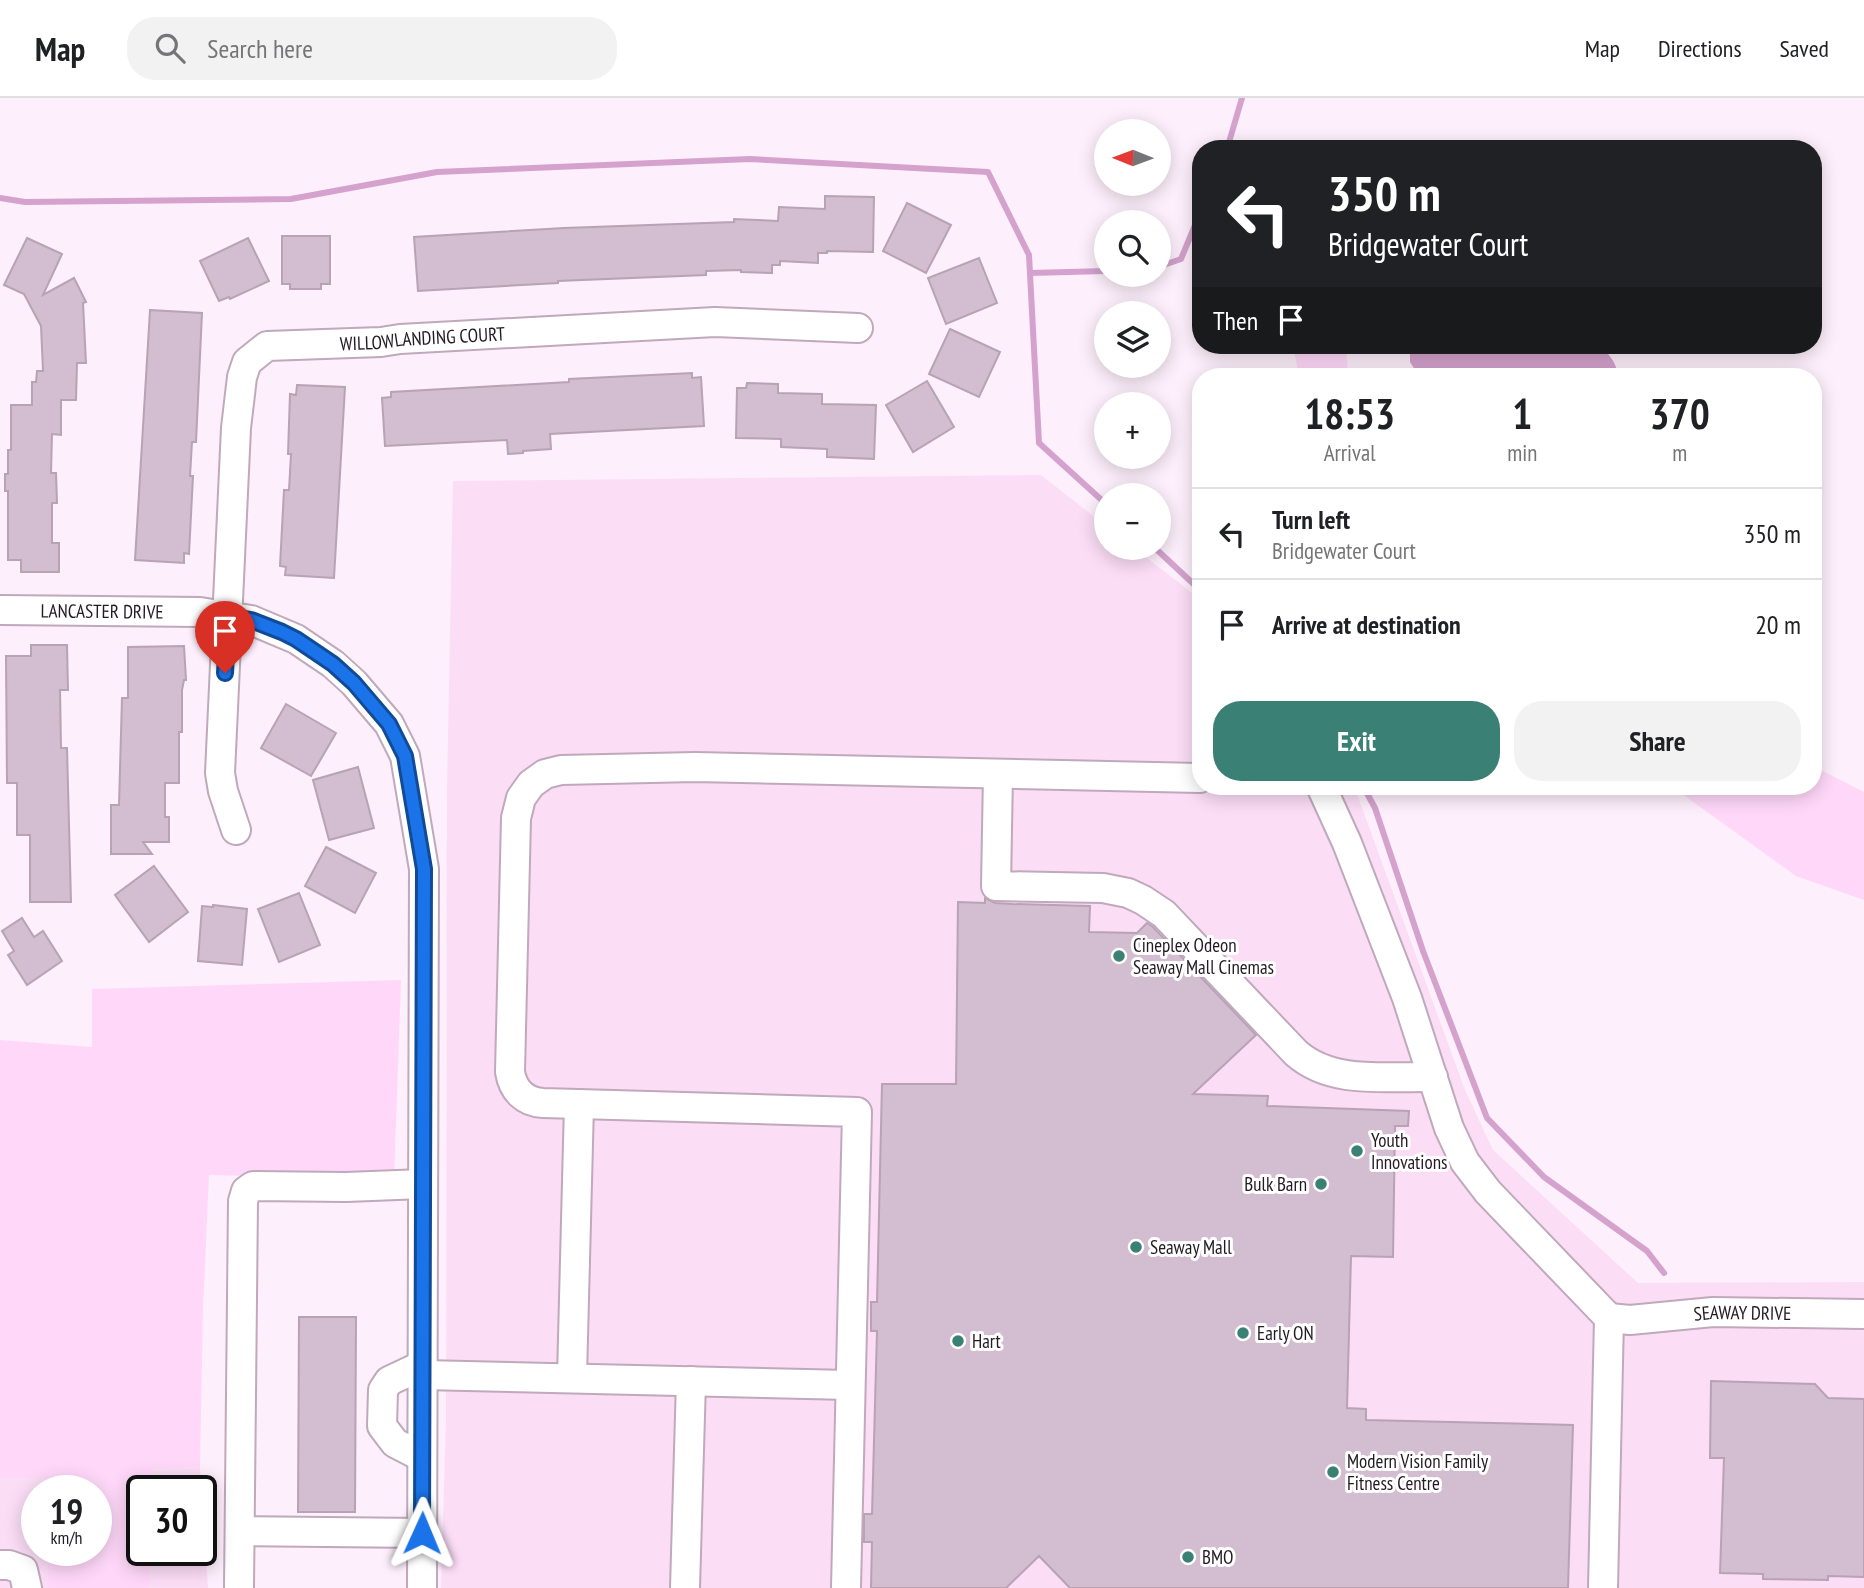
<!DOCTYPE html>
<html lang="en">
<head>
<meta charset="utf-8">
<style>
  body { margin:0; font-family:"PT Sans Narrow",sans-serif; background:#f2f2f2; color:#202124; height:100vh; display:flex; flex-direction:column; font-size:26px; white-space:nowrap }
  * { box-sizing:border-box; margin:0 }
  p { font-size:23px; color:#757577 }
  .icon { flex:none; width:38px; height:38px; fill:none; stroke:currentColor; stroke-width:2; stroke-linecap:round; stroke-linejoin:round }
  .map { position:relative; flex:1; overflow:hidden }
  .panel { position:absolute; left:1192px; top:270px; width:630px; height:427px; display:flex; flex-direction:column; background:#fff; border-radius:28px; box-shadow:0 4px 18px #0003 }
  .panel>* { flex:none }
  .guide { position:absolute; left:1192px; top:42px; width:630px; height:214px; border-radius:28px; box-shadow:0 4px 18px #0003; background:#202124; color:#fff; overflow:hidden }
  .needle { width:46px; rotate:271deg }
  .controls { position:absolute; left:1094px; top:21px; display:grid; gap:14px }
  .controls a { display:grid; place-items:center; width:77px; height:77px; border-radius:50%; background:#fff; box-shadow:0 4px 18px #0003; font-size:35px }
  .speed { position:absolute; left:21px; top:1377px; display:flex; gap:14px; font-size:35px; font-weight:700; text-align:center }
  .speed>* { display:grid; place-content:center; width:91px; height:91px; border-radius:50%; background:#fff; box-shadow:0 4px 18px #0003; line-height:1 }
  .speed small { font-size:18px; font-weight:400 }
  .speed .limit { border:4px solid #111; border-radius:10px; background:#fff; color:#111 }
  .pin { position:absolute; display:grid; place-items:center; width:60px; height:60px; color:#fff; margin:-72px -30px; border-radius:50% 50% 50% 0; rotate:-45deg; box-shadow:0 0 7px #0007 }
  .pin .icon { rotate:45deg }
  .me { position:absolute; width:77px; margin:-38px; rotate:1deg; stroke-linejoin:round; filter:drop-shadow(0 0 5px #0008) }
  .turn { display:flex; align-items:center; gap:24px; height:147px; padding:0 21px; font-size:32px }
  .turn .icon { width:91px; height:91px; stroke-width:2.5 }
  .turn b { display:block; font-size:49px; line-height:60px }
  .then { display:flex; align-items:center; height:66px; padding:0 21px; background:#0003; gap:14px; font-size:26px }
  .eta { display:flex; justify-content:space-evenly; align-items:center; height:119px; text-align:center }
  .eta b { font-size:42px; font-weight:600; line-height:49px }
  .button { display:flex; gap:14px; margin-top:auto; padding:14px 21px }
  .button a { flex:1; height:80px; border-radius:28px; background:#3b8074; color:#fff; font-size:28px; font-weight:600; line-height:80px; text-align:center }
  .button a+a { background:#f2f2f2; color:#202124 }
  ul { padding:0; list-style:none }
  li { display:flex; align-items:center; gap:21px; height:91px; padding:0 21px; border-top:2px solid #e0e0e0 }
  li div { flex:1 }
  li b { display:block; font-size:26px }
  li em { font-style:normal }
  header { display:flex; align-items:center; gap:42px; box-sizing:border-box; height:98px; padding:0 35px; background:#fff; border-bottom:2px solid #e0e0e0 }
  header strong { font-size:33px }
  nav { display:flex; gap:38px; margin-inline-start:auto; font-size:24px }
  .search { width:490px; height:63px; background:#f2f2f2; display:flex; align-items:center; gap:18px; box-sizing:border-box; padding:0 24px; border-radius:28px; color:#757577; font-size:26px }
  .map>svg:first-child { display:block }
  .built { fill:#fbddf6 }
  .green { fill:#ffd8f9 }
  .water { fill:#d4a2cd }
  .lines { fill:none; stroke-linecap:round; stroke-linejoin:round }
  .stream { stroke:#d4a2cd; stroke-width:6 }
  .building { fill:#d3bdd0; stroke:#b8a2b4; stroke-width:2 }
  .minor-casing { stroke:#bfa9bb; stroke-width:32 }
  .minor { stroke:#fff; stroke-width:28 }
  .route-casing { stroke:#114b97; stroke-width:18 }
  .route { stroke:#1a73e8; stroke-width:12 }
  .poi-dot { fill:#3b8074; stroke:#fff; stroke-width:2.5 }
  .labels { text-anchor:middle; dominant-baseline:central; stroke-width:6; stroke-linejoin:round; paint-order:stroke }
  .street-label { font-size:19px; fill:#231b22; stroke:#fff }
  .poi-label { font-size:19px; fill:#231b22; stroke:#fff; text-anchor:start }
</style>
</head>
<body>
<header>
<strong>Map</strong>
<div class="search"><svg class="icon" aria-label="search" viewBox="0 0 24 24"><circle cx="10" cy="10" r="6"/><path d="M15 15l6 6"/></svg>Search here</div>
<nav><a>Map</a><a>Directions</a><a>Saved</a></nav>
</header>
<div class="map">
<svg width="1864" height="1490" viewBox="0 0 1864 1490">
  <rect width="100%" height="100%" fill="#fdeffb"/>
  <g class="built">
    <path d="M1041,377L1106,428V450H1134L1200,501V688H1354L1465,992L1493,1052L1638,1185L1864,1184V1490H441L446,1322L447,690L453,383Z"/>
    <path d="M200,1369L201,1393H150L151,1372Z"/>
    <path d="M0,1380H47V1393H37V1452L48,1453V1490H0Z"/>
    <path d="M201,1393L208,1490H149V1453L201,1452Z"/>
  </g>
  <g class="green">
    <path d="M1293,247H1346L1348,278H1299Z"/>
    <path d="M1813,668L1864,694V802L1796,778L1671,688H1813Z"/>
    <path d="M401,882L394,1081L209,1077L203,1211L200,1369L151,1372L150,1393H142V1452L149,1453V1490H48V1453L96,1452V1393H47V1380H0V942L92,949V891Z"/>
  </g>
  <path class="water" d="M1410,247H1596C1609,255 1616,263 1618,278H1419L1410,264Z"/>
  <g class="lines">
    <g class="stream">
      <path d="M1227,51L1242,0"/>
      <path d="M0,100L25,104L291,101L437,74L750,61L988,74L1029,157L1039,345L1106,406"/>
      <path d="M1158,169L1181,161L1200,115"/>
      <path d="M1030,175L1106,173"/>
      <path d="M1155,450L1200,492"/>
      <path d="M1363,688L1375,710L1423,853L1487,1020L1544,1079L1647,1153L1664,1175"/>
    </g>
  </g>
  <g class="building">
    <path d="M825,98L874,99L873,154L827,153V155H818V165L780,163V167H772V175L741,174V172L706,173V177L558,183V185L418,193L414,139L564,130L734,124V121L778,123L779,109L825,111Z"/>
    <path d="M907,105L951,127L926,175L883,153Z"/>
    <path d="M282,138H330V186H321V191H290V186H282Z"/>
    <path d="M27,140L62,156L43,197L74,180L86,204L83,205L86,265H77L76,302H61V337L52,336L51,375H56L57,405H52V445H59V474H21V462H8V393H5V376H8V352H11V307H32V284H36L37,273H43L41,228L24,196L4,187Z"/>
    <path d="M248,140L269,183L230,201L229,199L219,203L200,163Z"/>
    <path d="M979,160L997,205L946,226L928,180Z"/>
    <path d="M150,212L202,215L196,344H192L190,378H193L189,456L184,455V465L135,462Z"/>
    <path d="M950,231L1000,254L979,299L929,276Z"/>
    <path d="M692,275V280L701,279L704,328L550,336L551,351L523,353V355L508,356L507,342L385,348L382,300L391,299V294L569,284V281Z"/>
    <path d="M927,283L954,329L913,354L886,307Z"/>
    <path d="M747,285L778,286V295L822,296V306L876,307L874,361L827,359V351L781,349V341L736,340L737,290H746Z"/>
    <path d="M297,287L345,289L334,480L285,477L286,469L280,468L284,392H289L291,356H288L290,296L296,297Z"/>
    <path d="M31,547H67L68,592H60L61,650H67L71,804H30V737H17V685H7L6,558H31Z"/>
    <path d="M184,548L186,582H184L182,592V634H179V685H165V719H169V744H143L152,756H111V707H119L122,600H128V549Z"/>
    <path d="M286,606L336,635L311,678L261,650Z"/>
    <path d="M358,669L374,730L329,742L313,682Z"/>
    <path d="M326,749L376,775L355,815L305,788Z"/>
    <path d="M154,768L188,814L149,844L115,797Z"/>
    <path d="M299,795L320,847L279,864L258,811Z"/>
    <path d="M985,800L995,805L1013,806L1090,808L1089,834L1137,835L1147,825L1153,829L1256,937L1193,996L1268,998L1267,1008L1409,1013L1408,1028H1395L1393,1159L1351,1158L1347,1310L1366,1311V1322L1573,1327L1568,1490H1070L1039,1458L1006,1490H871L872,1444H864V1416H872L877,1233H871V1204H877L882,986H956L958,804L985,805Z"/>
    <path d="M213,807L247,811L242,867L198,863L202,808L213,809Z"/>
    <path d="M22,820L34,839L43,833L62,863L27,887L8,857L14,853L2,833Z"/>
    <path d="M299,1219H356L355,1414H298Z"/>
    <path d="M1711,1283L1815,1286L1828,1300L1864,1301V1479L1828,1478V1482L1763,1481V1476L1720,1475L1724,1360H1710Z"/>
  </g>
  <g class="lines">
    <g class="minor-casing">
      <g id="minor">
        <path id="s1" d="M0,512L200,514L251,522L296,541L333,566L354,585L389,626L405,658L424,771L422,1490"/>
        <path d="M998,676L996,788L1103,790L1128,795L1143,802L1164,816L1296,955C1332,987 1387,978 1433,979"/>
        <path d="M1321,688L1347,745L1407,900L1449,1030L1465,1064L1488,1094L1609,1220"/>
        <path id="s2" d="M236,732L223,693L220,675L236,330L242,279L247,264L267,248L381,244L400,241L715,224L858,230"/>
        <path d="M423,1277L850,1287"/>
        <path d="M572,1279L579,1006"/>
        <path d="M422,1359L395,1345L382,1328L383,1292L389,1283L423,1267"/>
        <path d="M240,1433L422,1435"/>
        <path d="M0,1467H9L23,1472L27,1490"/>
        <path d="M239,1490L243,1103L246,1093L253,1088L346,1089L423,1086"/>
        <path d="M685,1490L691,1283"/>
        <path d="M846,1490L857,1014L543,1005C524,1004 513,992 510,974L516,720L521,700L531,686L545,676L561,672L695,669L1200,680"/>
        <path id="s3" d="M1603,1490L1609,1220L1630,1222L1713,1214L1864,1216"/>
      </g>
    </g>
    <use href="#minor" class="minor"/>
  </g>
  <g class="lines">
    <g class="route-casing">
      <path id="route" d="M225,575L228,518L251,522L282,534L296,541L333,566L354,585L389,626L405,658L424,771L422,1435"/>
    </g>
    <use href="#route" class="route"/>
  </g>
  <g class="poi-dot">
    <circle cx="1119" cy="858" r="7"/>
    <circle cx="1357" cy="1053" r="7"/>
    <circle cx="1321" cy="1086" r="7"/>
    <circle cx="1136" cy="1149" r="7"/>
    <circle cx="1243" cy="1235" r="7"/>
    <circle cx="958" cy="1243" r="7"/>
    <circle cx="1333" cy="1374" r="7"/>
    <circle cx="1188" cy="1459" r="7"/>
  </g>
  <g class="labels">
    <g class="street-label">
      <text stroke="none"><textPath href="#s2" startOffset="653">WILLOWLANDING COURT</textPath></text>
      <text stroke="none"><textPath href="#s1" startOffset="102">LANCASTER DRIVE</textPath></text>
      <text stroke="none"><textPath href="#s3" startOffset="404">SEAWAY DRIVE</textPath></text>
    </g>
    <g class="poi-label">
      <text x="1133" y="847">Cineplex Odeon<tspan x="1133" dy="22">Seaway Mall Cinemas</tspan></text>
      <text x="1371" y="1042">Youth<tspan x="1371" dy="22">Innovations</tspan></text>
      <text x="1307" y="1086" text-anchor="end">Bulk Barn</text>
      <text x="1150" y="1149">Seaway Mall</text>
      <text x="1257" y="1235">Early ON</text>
      <text x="972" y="1243">Hart</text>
      <text x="1347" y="1363">Modern Vision Family<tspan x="1347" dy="22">Fitness Centre</tspan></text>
      <text x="1202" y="1459">BMO</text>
    </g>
  </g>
</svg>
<div class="controls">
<a><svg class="needle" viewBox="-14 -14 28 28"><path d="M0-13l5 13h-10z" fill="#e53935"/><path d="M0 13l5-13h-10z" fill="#757577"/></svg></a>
<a><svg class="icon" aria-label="search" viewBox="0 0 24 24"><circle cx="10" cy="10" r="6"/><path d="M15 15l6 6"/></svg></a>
<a><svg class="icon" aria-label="layers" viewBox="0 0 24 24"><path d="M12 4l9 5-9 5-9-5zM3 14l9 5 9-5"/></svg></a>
<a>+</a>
<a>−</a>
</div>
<div class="speed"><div>19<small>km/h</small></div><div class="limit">30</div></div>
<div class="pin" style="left:225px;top:575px;background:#d93025"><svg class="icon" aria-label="arrive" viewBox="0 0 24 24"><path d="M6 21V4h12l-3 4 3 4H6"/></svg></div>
<svg class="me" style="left:422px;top:1435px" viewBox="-20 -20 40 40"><path d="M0-17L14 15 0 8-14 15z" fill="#1a73e8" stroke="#fff" stroke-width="4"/></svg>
<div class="guide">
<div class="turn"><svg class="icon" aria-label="left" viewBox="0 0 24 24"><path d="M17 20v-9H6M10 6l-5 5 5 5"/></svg><div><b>350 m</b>Bridgewater Court</div></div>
<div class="then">Then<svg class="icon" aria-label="arrive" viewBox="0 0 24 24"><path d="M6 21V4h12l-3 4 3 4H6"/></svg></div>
</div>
<section class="panel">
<div class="eta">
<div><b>18:53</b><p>Arrival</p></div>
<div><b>1</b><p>min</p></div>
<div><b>370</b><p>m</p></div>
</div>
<ul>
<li><svg class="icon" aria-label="left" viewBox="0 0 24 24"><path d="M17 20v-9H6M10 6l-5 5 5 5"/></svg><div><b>Turn left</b><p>Bridgewater Court</p></div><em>350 m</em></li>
<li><svg class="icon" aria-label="arrive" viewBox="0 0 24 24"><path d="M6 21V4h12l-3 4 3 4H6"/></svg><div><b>Arrive at destination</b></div><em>20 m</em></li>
</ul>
<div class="button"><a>Exit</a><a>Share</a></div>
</section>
</div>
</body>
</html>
